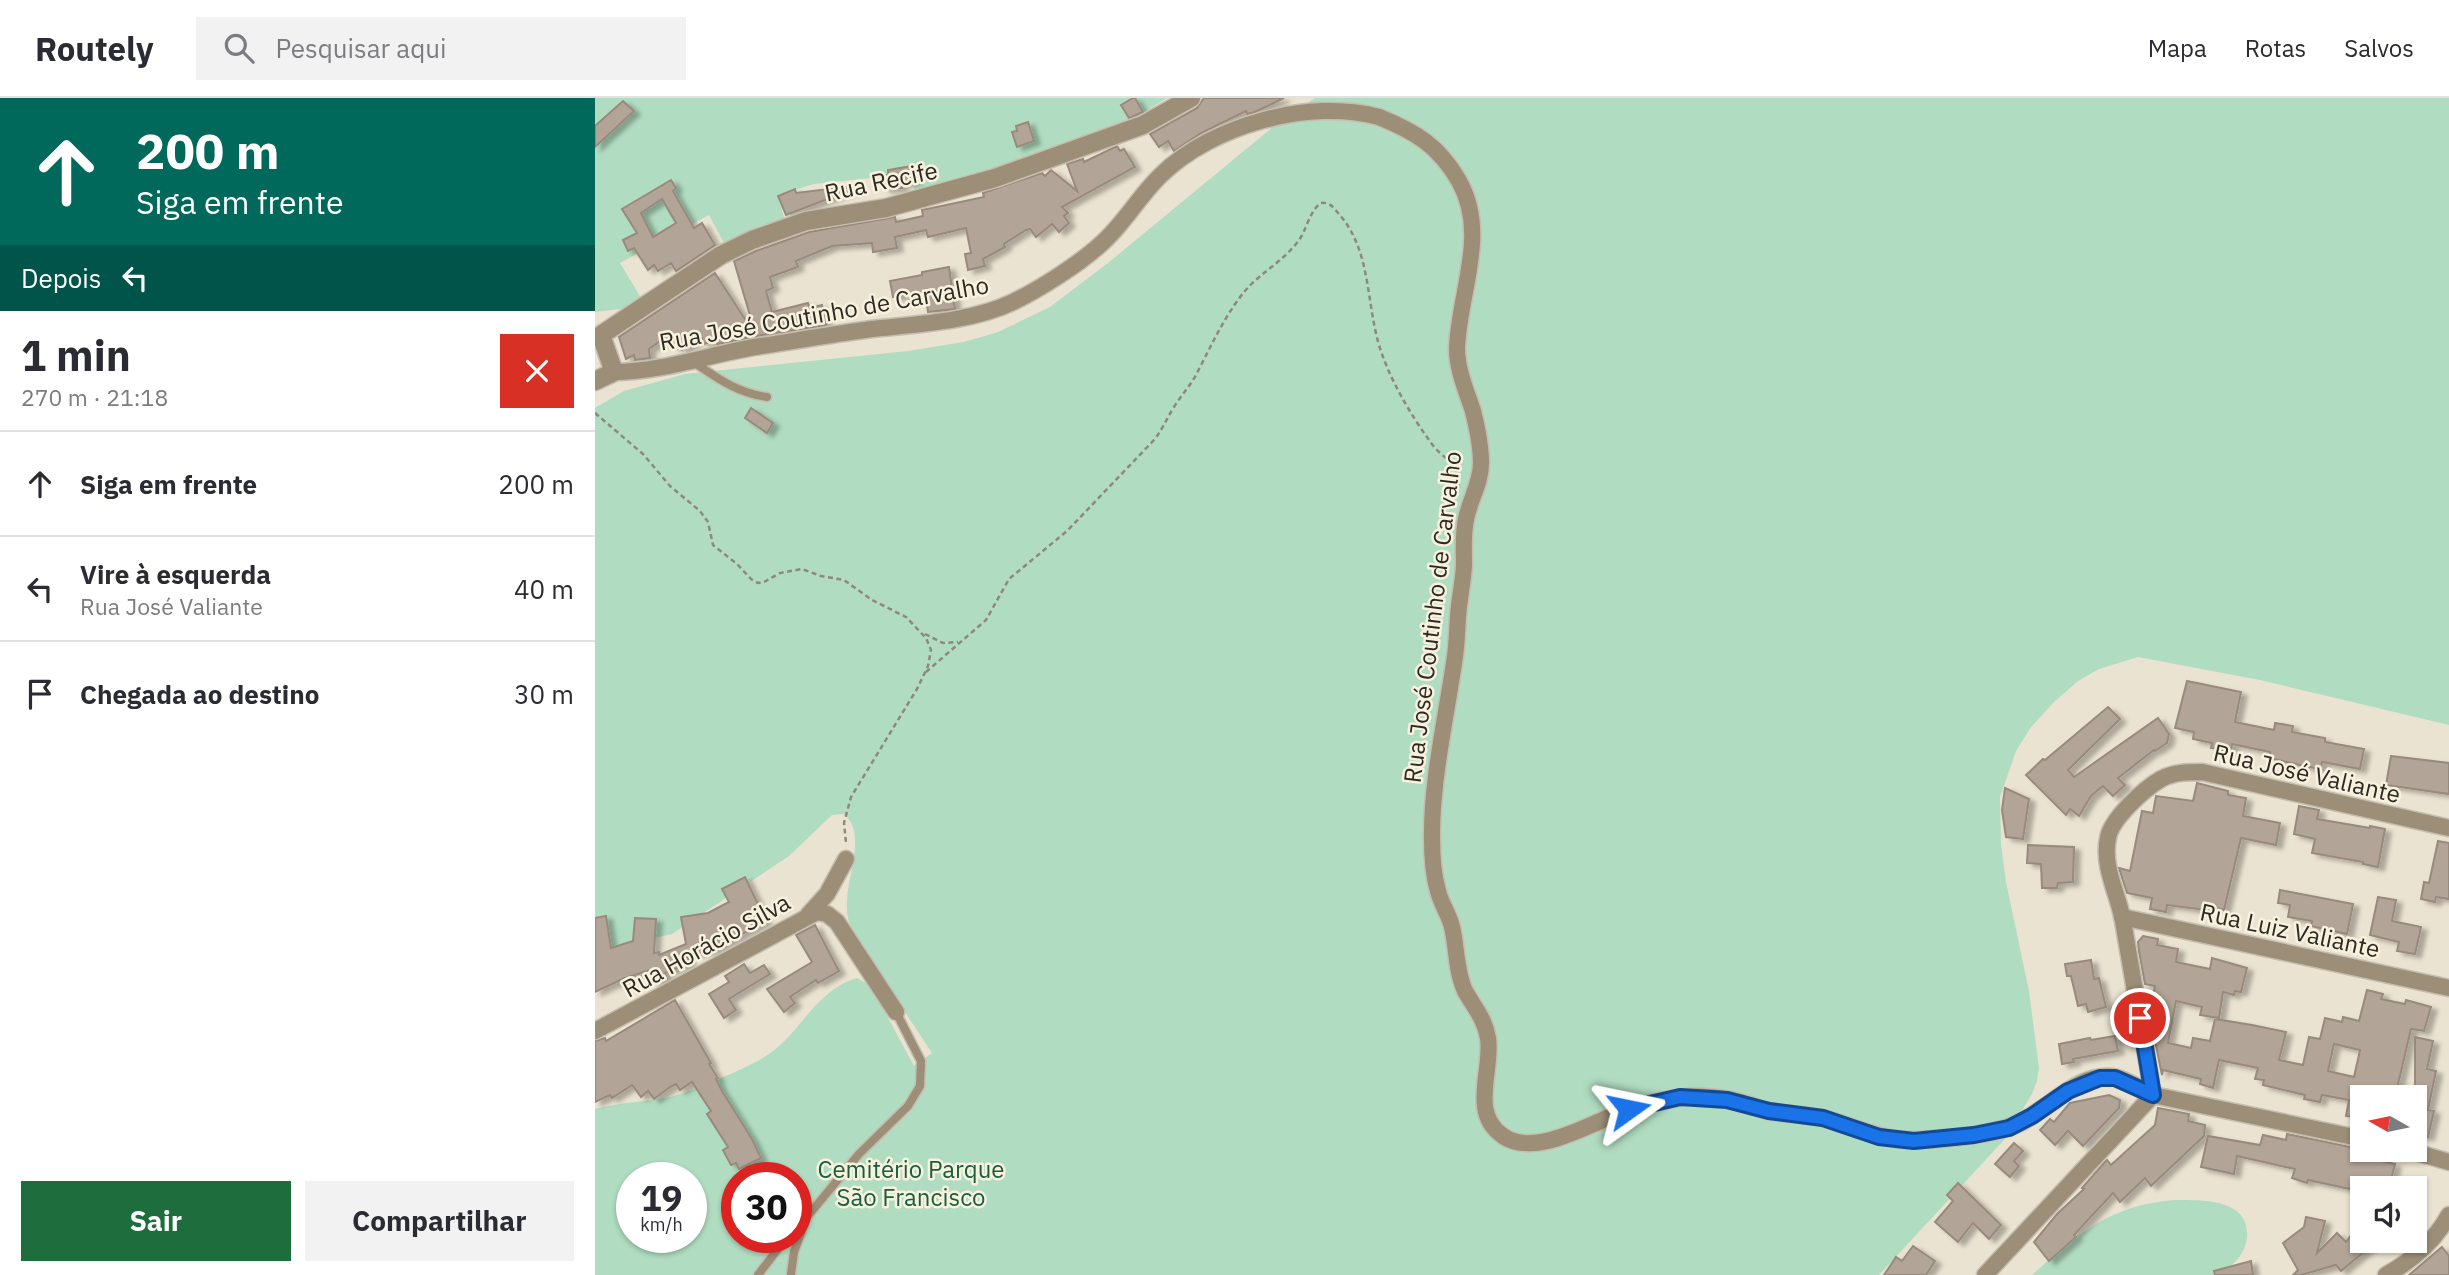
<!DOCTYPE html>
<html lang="pt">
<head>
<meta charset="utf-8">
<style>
  body { margin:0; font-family:"IBM Plex Sans",sans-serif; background:#f2f2f3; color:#2b2b33; height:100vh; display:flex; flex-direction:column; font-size:26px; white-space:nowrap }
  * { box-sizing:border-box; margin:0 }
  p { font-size:23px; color:#7c7c81 }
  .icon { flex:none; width:38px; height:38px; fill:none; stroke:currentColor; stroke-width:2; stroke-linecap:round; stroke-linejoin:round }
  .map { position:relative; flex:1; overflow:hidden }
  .side { display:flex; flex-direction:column; background:#fff; width:595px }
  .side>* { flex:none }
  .banner { background:#00695c; color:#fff; overflow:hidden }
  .needle { width:46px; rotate:279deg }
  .buttons { position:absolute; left:1755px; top:987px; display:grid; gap:14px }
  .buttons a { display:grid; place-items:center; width:77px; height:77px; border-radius:0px; background:#fff; box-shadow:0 2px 5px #0004; font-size:35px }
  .speed { position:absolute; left:21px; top:1064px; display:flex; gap:14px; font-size:35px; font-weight:700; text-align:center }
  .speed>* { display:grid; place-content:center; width:91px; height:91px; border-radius:50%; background:#fff; box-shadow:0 2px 5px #0004; line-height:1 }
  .speed small { font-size:18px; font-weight:400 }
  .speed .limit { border:10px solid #d22; background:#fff; color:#111 }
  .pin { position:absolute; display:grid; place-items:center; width:60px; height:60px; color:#fff; margin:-30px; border:4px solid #fff; border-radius:50%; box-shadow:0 2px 7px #0007 }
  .me { position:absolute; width:77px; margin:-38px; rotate:78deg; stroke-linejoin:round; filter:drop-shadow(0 0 5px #0008) }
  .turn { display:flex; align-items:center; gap:24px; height:147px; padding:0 21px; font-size:32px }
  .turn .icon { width:91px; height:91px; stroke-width:2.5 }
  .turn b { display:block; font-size:49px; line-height:60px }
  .then { display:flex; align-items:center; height:66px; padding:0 21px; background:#0003; gap:14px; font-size:26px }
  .round { display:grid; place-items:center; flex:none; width:74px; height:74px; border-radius:0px; background:#f2f2f3 }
  .headline { display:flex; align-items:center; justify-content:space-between; height:119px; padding:0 21px }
  h1 { font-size:42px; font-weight:700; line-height:52px }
  .cta { display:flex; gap:14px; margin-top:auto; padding:14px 21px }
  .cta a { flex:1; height:80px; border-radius:0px; background:#1e6e3d; color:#fff; font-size:28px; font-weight:700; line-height:80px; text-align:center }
  .cta a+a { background:#f2f2f3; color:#2b2b33 }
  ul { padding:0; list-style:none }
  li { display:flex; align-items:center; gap:21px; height:105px; padding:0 21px; border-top:2px solid #e1e1e2 }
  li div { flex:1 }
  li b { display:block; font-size:26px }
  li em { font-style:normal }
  header { display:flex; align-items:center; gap:42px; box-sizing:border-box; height:98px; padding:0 35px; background:#fff; border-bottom:2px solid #e1e1e2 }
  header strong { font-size:33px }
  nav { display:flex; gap:38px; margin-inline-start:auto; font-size:24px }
  .search { width:490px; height:63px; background:#f2f2f3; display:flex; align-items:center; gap:18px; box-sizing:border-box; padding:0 24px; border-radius:0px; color:#7c7c81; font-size:26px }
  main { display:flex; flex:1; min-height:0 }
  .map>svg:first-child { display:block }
  .green { fill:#b0dcc1; fill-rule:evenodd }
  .building { fill:#b2a496; stroke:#988a7d; stroke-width:2; fill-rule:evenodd; filter:url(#shadow) }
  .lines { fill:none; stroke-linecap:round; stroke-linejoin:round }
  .service-casing { stroke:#c5beae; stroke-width:11 }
  .minor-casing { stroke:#c5beae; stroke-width:19 }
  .tertiary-casing { stroke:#c5beae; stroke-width:21 }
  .path { stroke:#8e897d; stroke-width:2.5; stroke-dasharray:5 3.5; stroke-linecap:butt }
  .service { stroke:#9c8e77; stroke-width:8 }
  .minor { stroke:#9c8e77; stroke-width:16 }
  .tertiary { stroke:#9c8e77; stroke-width:18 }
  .route-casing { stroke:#114b97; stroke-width:18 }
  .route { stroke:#1a73e8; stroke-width:12 }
  .labels { text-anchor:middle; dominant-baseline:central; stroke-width:5; stroke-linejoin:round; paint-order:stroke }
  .street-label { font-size:24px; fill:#2d2a24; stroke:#f8f1de }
  .park-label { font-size:24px; fill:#175f3e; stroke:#f8f1de }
</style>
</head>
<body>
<header>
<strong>Routely</strong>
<div class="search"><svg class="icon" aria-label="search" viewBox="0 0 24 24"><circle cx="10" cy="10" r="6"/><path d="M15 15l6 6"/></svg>Pesquisar aqui</div>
<nav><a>Mapa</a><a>Rotas</a><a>Salvos</a></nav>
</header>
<main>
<section class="side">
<div class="banner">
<div class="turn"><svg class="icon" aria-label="ahead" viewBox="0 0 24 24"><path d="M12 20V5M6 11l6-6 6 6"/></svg><div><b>200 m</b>Siga em frente</div></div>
<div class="then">Depois<svg class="icon" aria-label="left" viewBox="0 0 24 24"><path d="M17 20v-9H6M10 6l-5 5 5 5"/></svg></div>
</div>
<div class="headline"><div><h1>1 min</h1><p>270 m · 21:18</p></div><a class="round" style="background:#d93025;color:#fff"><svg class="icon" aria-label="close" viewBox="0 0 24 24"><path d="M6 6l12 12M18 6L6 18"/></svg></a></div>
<ul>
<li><svg class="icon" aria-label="ahead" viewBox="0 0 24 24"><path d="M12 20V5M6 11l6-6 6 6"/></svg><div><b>Siga em frente</b></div><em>200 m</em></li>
<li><svg class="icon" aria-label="left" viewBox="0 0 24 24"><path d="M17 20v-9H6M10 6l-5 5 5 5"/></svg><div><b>Vire à esquerda</b><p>Rua José Valiante</p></div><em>40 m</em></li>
<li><svg class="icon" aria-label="arrive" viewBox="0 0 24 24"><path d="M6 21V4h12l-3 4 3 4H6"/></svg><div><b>Chegada ao destino</b></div><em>30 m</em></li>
</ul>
<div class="cta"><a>Sair</a><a>Compartilhar</a></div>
</section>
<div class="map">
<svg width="1854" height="1177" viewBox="0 0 1854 1177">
  <defs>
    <filter id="shadow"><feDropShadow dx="6" dy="3.5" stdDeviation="2" flood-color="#0004"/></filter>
  </defs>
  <rect width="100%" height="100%" fill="#ebe3d1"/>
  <g class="green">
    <path d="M0,0H572L549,14L502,35L381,78L320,93L315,76L219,86L182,97L190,122L129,145L114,117L25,165L46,200L26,211L0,214Z"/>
    <path d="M720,0H1854V627L1665,582L1543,559L1504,571L1483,583L1459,604L1436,629L1421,653L1405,699L1406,746L1411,784L1434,893L1444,970L1442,983L1437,996L1409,1042L1284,1177H0V1011C25,1004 50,1004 75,999C96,994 155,969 174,956C207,933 221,892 262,880L276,888L319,968L337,955L257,834C253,823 251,813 252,801C253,778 272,731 248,716L237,717L194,758L77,836L0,854V310L29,293L90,276L313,253L369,244L403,234L455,209L513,165L679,28ZM37,1080H96V1139H37ZM142,1080H201V1139H142Z"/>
    <path d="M1579,1102C1606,1102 1655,1100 1652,1139C1650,1158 1638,1167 1623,1177H1437C1483,1136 1515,1107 1579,1102Z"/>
  </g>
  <g class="building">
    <path d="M538,0H540L548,14L534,20L526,7Z"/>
    <path d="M609,0H689L660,14L652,16L651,13L606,35L579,53L573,43L564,49L555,36L602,10Z"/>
    <path d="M28,3L39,13L0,49V28Z"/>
    <path d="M433,24L439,43L422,49L417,34L422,33L421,28Z"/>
    <path d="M522,48L525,53L529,51L540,69L467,109L473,115L469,118L474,125L464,134L457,126L441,139L435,131L431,132L409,146L410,149L388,161L390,168L373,172L370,156L376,155L371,130L333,139L331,132L300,139L302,150L278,154L277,145L237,148L201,163L203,169L175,179L178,190L171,193L177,214L213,205L215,210L227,207L231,227L161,238L139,163L161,153L214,134L300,119L301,124L328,118L327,112L389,99L388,95L447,75L450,78L456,72L482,93L472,66L488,61L489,64Z"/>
    <path d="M317,68L320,83L306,86L307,90L290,91L285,77H293V72Z"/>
    <path d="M76,82L81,90L78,93L99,130L107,125L120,147L81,173L76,165L63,173L59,167L53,172L39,150L33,153L28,142L42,135L27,111ZM67,101L81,125L58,139L46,115Z"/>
    <path d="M258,88L259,91L191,117L183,98L200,91L201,95Z"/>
    <path d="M354,169L360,211L333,214L330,193L298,199L295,183L327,177V174Z"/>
    <path d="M120,175L161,238L122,246L121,242L109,246L107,240L87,252L84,247L80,249L71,239L54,251L55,260L40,262L39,257L31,261L24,239Z"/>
    <path d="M156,310L178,325L172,335L150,320Z"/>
    <path d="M1592,583L1646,594L1640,624L1679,632L1680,625L1698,628L1697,634L1730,640V644L1769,651L1765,671L1727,664L1726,671L1709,668L1674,660L1675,654L1637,646L1636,653L1616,650L1617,645L1598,641L1599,634L1580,630Z"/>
    <path d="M1513,609L1525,621L1473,672L1479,679L1563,620L1574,636L1572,645L1560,653L1559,652L1523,680L1530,687L1518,698L1508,688L1496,698L1484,718L1475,711L1471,717L1431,677L1448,661L1450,662Z"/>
    <path d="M1796,658L1854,665V696L1791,687Z"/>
    <path d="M1602,685L1633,693V697L1651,700L1648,718L1685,725L1681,747L1646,740L1629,812L1612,808L1611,812L1572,807L1571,814L1555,811L1557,800L1532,795L1524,770L1535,773L1547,713L1558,715L1561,698L1598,703Z"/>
    <path d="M1410,690L1434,701L1428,741L1411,739L1407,712Z"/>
    <path d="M1704,708L1724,712L1722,721L1775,730V728L1790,731L1783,769L1768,766V764L1717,755L1720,741L1699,736Z"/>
    <path d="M1843,743L1854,745V801L1841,799L1840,804L1826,801L1829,784L1834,785Z"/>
    <path d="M1433,747L1479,749L1478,784L1463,785L1462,790H1447L1446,766L1432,765Z"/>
    <path d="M150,779L171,823L118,852L91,857L95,865L70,875L72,881L57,884L55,872L30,880L0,894V820L11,818L16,850L38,843L40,820L61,821L59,855L64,854V857L91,846L86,819L113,815L134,804L127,791Z"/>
    <path d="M1685,792L1758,806L1752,836L1716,828L1717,823L1693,819L1695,807L1683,805Z"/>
    <path d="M1783,799L1801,802L1797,823L1826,829L1820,856L1802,853L1804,844L1775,837Z"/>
    <path d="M220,827L244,873L223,885L221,882L195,899L200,905L189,914L172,891L217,864L201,837Z"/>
    <path d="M1548,838L1563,841L1562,847L1583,851L1581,864L1615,871L1617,860L1652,870L1646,894L1640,893L1639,897L1628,894L1624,920L1605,917L1607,909L1581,903L1573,945L1596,950L1598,940L1615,943L1620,921L1657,927L1691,934L1684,962L1708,967L1714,939L1725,941L1730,920L1747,924L1748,919L1764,923L1772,892L1788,896L1786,901L1810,906L1811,902L1836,909L1829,933L1816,931L1800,999H1768V1020L1751,1018L1754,1002L1727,997L1725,1004L1709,1001L1710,997L1668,987L1669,982L1660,981L1663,970L1624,962L1618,990L1605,986L1606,981L1568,972L1567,977L1558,933L1563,905L1557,904L1560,888L1550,886L1544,853L1543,844ZM1739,946L1765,952L1759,979L1733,973Z"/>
    <path d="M1496,862L1499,881L1504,880L1511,909L1493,914L1491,906L1483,908L1476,878H1472L1470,866Z"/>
    <path d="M149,866L155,875L169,867L175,876L134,901L141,912L129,920L114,896L134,884L130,878Z"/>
    <path d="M80,902L116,965L114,966L123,980L121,981L127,993L157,1041L166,1060L144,1071L141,1065L136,1067L128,1052L133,1049L112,1016L116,1013L97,984L85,992L81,986L75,989L59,1001L53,993L46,999L37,987L17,1000L15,997L0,1004V943L10,940L11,943Z"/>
    <path d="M1520,938L1523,953L1478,961L1479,964L1467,966L1464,946L1495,940L1496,942Z"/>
    <path d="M1820,939L1838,943L1832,971L1841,973L1833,1012L1839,1013L1833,1039L1820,1036Z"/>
    <path d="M1514,997L1525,1002L1524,1010L1488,1048L1473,1033L1460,1047L1445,1032L1455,1021L1459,1024L1475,1005Z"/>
    <path d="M1563,1010L1594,1016L1593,1023L1610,1027L1609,1038L1556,1088L1550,1080L1525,1104L1518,1095L1479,1137L1481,1139L1454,1163L1439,1144L1462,1116L1489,1091L1487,1090L1509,1065L1512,1062L1516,1067L1560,1027Z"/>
    <path d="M1692,1036L1765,1051L1763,1058L1800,1066L1794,1089L1758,1080L1755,1091L1713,1082L1712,1085L1697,1080L1700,1071L1642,1058L1639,1076L1606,1069L1613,1038L1665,1047L1668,1037L1691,1042Z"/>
    <path d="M1419,1045L1428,1053L1419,1063L1424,1068L1415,1079L1400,1066Z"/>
    <path d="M1363,1085L1406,1127L1394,1141L1378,1125L1363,1144L1340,1124L1358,1103L1352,1097Z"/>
    <path d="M1711,1119L1730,1123L1722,1155L1742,1135L1751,1144L1768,1121V1143H1782L1746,1173L1741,1167L1706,1177H1698L1703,1172L1688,1145L1709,1129Z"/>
    <path d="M1318,1148L1340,1163L1331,1177H1289L1301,1159L1307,1163Z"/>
    <path d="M1847,1149L1854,1158V1177H1814Z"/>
    <path d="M1656,1163L1658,1177H1620L1619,1173Z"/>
  </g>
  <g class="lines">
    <g class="service-casing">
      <g id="service">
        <path d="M97,263C122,280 142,295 172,299"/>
        <path d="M196,1176L199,1154L212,1119L264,1056L313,1008L325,988L326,963L301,914"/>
        <path d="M163,1177L192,1139"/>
      </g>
    </g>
    <g class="minor-casing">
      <g id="minor">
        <path d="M19,274C66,274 113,257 160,249C199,243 238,236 277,231C323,226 376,224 418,204C445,191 484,166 506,146C529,126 544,98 566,77C617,27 715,0 784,19C821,34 844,48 864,83C894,136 864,194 862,250C862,272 871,292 878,313C882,329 886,348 886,365C886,388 872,405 870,428C868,441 869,454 869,467C868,485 864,502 863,519C862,532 862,545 860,558C852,616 836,683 837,741C837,758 838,776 843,793C846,806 854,816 857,829C862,850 861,874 870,893C879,909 890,921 893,940C898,972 874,1015 908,1038C941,1061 999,1023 1032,1012C1046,1007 1068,1002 1083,1000C1102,997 1129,999 1148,1005C1162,1009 1159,1010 1173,1013C1194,1017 1217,1016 1238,1023C1268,1033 1294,1044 1327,1042C1356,1040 1390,1038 1417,1028C1451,1016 1483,971 1522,980C1534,983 1547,992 1558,997L1768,1041"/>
        <path d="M213,817L232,796L251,761"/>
        <path d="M1527,819L1854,890"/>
        <path d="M0,933L222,814L232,816L242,824L301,914"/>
        <path d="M1558,997C1548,939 1538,881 1528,823C1523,795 1507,769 1513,740C1516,721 1549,691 1566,681C1579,674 1593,674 1607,674L1854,730"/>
        <path d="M1813,1052L1854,1064"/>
        <path d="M1390,1177L1558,997"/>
        <path d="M1791,1177C1818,1162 1839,1144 1854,1117"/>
      </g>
    </g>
    <g class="tertiary-casing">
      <path id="tertiary" d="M0,283L19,274L6,237L126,157L157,142L211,123L291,110L400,80L548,27L596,0"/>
    </g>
    <g class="path">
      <path d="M0,315L48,356L75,388L105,413L113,424L118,447L142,466L156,481L163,485L169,484L185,475L207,471L226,478L249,482L277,502L311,519L331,540L336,552L333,568L322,591L256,699L249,725L251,745"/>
      <path d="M330,536L348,545L363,544"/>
      <path d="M331,574L391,522L414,481L472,433L560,341C568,330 572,320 579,309C587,296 597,286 603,273C616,248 627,224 643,202C661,176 682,169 701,146C712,134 713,114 726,105C735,104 738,109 743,115C776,151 771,203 784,247C794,280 814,314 834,342C847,362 864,362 864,390"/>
    </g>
    <use href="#service" class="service"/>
    <use href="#minor" class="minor"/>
    <use href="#tertiary" class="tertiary"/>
  </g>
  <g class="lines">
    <g class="route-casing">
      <path id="route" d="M1034,1011L1085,999L1132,1002L1174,1013L1228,1020L1284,1039L1319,1043L1379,1037L1414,1030L1437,1018L1473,993L1505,980H1520L1558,997L1545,920"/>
    </g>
    <use href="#route" class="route"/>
  </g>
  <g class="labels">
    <g class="street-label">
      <text transform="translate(286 83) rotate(-12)">Rua Recife</text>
      <text transform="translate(229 215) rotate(-10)">Rua José Coutinho de Carvalho</text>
      <text transform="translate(837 519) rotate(-83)">Rua José Coutinho de Carvalho</text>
      <text transform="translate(1712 675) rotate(13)">Rua José Valiante</text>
      <text transform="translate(1695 832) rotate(12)">Rua Luiz Valiante</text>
      <text transform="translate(111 847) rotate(-29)">Rua Horácio Silva</text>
    </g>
    <g class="park-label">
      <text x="316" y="1071">Cemitério Parque<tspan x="316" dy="28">São Francisco</tspan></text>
    </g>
  </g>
</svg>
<div class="buttons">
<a><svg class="needle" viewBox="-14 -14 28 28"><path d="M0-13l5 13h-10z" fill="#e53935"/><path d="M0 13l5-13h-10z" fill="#7c7c81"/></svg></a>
<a><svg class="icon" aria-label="sound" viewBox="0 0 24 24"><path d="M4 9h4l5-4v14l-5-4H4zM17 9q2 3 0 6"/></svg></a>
</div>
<div class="speed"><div>19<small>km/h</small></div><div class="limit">30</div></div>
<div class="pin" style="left:1545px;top:920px;background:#d93025"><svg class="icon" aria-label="arrive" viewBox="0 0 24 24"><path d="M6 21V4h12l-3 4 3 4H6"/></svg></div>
<svg class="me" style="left:1034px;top:1011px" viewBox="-20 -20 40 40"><path d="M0-17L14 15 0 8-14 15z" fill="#1a73e8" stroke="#fff" stroke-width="4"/></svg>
</div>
</main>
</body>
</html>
